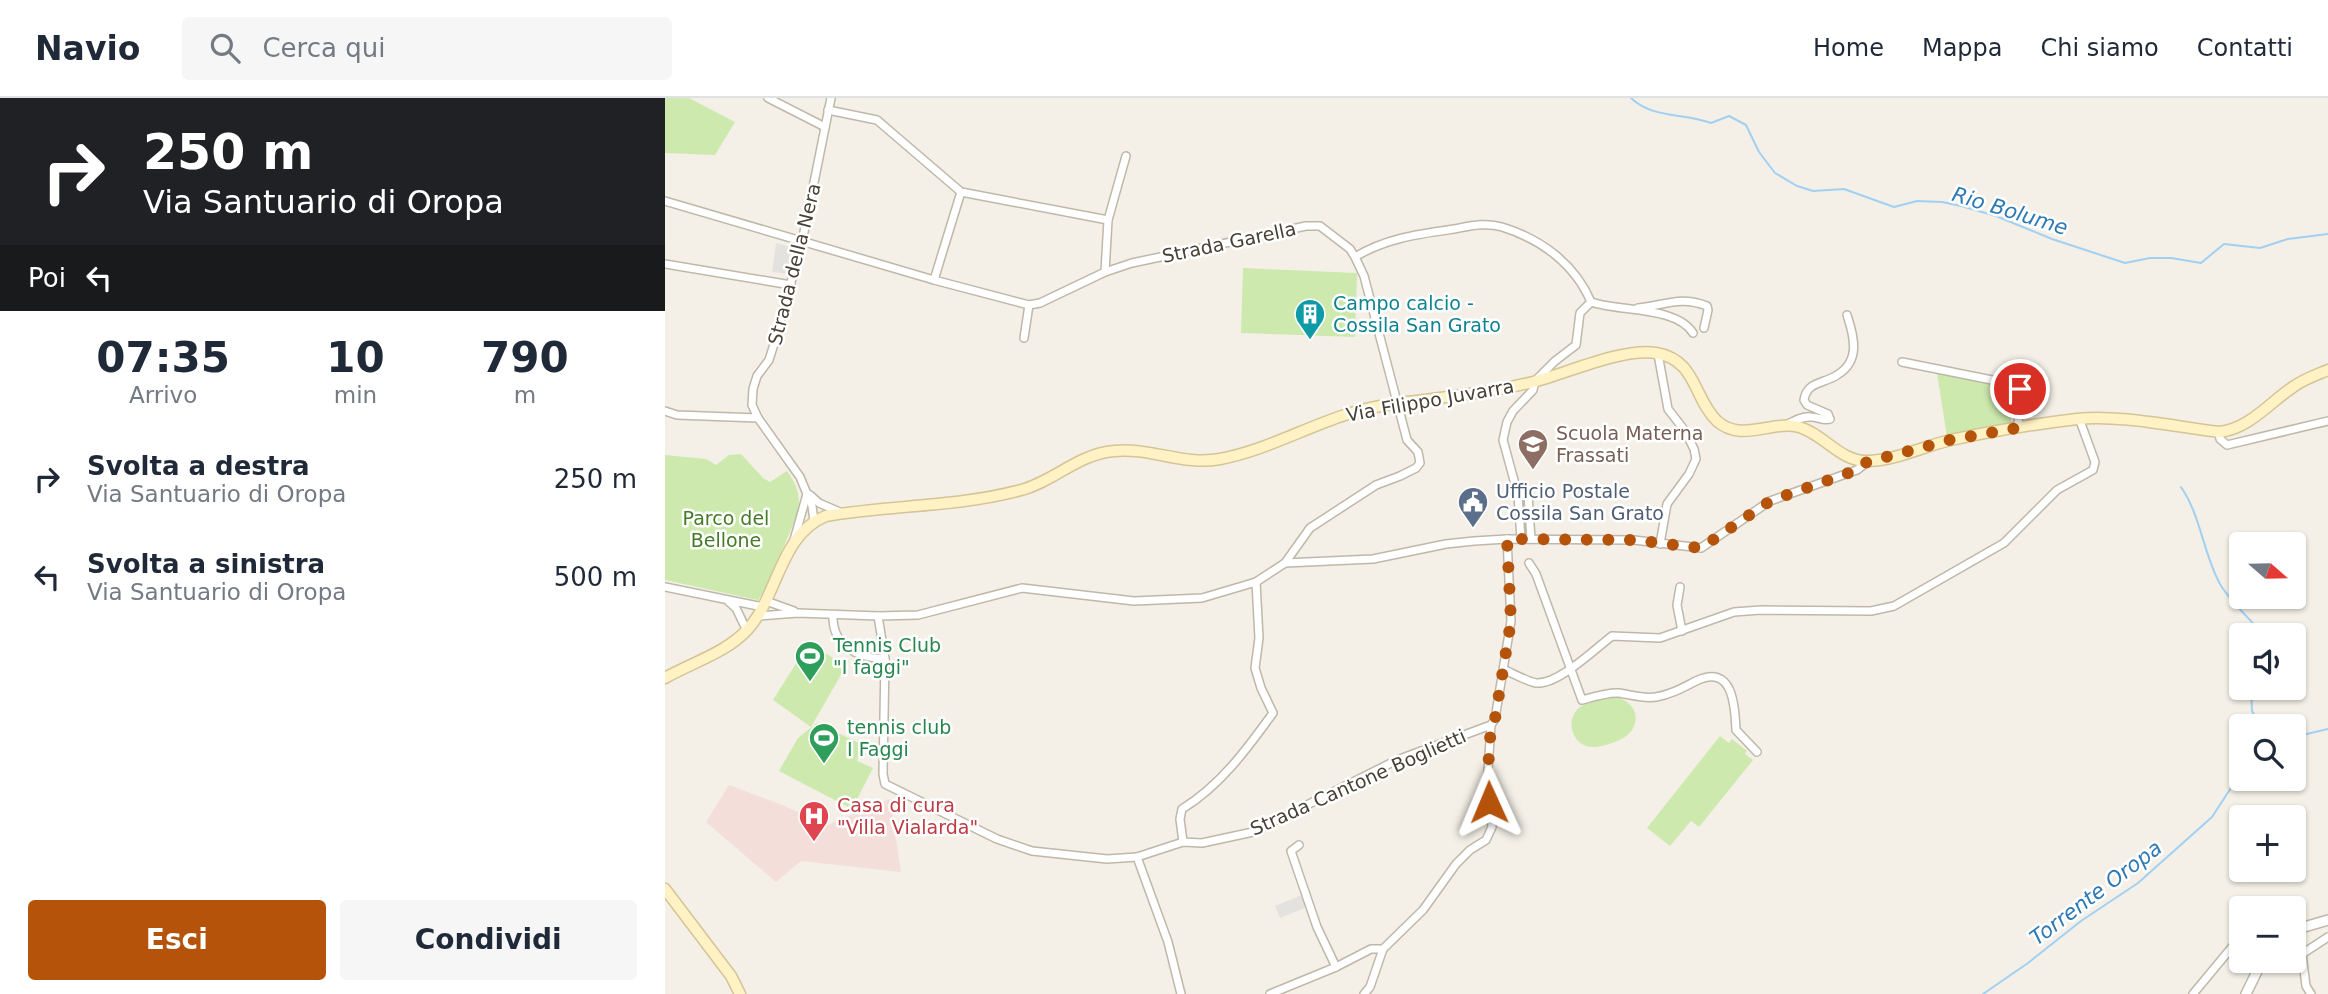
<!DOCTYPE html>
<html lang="it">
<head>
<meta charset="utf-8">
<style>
  body { margin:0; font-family:"DejaVu Sans",sans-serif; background:#f6f6f7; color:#1f2937; height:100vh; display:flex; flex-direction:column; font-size:26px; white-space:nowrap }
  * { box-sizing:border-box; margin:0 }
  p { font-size:23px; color:#747a83 }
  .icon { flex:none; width:38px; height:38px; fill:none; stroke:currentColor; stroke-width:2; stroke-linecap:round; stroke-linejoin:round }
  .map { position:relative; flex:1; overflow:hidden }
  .panel { display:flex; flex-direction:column; background:#fff; width:665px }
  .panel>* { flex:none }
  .banner { background:#202124; color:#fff; overflow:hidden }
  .needle { width:46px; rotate:110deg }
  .tools { position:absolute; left:1564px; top:434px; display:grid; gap:14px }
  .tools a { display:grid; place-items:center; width:77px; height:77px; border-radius:7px; background:#fff; box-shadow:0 2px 5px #0004; font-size:35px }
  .pin { position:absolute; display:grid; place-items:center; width:60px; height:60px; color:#fff; margin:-30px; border:4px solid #fff; border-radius:50%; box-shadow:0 2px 7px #0007 }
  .me { position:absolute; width:77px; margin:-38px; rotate:359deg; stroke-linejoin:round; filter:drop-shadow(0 0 5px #0008) }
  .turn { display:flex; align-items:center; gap:24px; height:147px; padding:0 28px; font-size:32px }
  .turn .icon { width:91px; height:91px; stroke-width:2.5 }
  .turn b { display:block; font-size:49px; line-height:60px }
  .then { display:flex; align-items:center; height:66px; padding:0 28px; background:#0003; gap:14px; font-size:26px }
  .eta { display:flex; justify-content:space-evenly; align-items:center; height:119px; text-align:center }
  .eta b { font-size:42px; font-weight:700; line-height:49px }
  .action { display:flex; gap:14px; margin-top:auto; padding:14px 28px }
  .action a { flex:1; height:80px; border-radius:7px; background:#b45309; color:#fff; font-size:28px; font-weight:700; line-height:80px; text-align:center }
  .action a+a { background:#f6f6f7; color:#1f2937 }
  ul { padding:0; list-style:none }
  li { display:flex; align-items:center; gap:21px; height:98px; padding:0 28px }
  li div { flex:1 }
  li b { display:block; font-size:26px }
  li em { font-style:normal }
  header { display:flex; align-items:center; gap:42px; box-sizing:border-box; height:98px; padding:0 35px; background:#fff; border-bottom:2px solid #e0e1e3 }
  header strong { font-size:33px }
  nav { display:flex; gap:38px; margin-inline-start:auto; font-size:24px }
  .search { width:490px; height:63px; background:#f6f6f7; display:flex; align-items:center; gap:18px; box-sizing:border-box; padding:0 24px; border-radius:7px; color:#747a83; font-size:26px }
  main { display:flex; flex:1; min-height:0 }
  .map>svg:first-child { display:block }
  .medical { fill:#f4deda }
  .green { fill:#cde9ae }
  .parking { fill:#e4e2df }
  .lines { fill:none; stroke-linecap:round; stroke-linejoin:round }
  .stream { stroke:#a1d0f2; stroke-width:2 }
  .minor-casing { stroke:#bfb8a9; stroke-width:10 }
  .tertiary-casing { stroke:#bfb8a9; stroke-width:12 }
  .secondary-casing { stroke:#d5c495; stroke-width:13 }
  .minor { stroke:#fff; stroke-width:7 }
  .tertiary { stroke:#fff; stroke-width:9 }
  .secondary { stroke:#fff2c5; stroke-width:10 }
  .secondary-bridge-casing { stroke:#d5c495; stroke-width:13; stroke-linecap:butt }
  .secondary-bridge { stroke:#fff2c5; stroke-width:10 }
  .route { stroke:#b45309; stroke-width:12; stroke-dasharray:0 21.6 }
  .labels { text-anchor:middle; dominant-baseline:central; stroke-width:5; stroke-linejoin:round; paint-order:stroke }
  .street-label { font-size:19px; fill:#474035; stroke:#fff }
  .culture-label { font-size:19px; fill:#0d838f; stroke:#fff; text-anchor:start }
  .education-label { font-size:19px; fill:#785e54; stroke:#fff; text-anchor:start }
  .service-label { font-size:19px; fill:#4e5e75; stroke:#fff; text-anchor:start }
  .park-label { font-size:19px; fill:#457a27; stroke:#fff }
  .leisure-label { font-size:19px; fill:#27864d; stroke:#fff; text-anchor:start }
  .health-label { font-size:19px; fill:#be3a42; stroke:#fff; text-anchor:start }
  .water-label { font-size:21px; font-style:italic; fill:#2c79b5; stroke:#fff }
</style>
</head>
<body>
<header>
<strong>Navio</strong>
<div class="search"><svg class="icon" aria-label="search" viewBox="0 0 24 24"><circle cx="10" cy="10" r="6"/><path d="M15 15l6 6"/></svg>Cerca qui</div>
<nav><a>Home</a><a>Mappa</a><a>Chi siamo</a><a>Contatti</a></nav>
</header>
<main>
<section class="panel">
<div class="banner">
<div class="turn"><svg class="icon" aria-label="right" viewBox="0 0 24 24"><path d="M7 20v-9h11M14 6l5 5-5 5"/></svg><div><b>250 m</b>Via Santuario di Oropa</div></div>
<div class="then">Poi<svg class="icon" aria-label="left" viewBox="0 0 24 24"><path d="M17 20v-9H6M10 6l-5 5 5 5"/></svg></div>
</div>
<div class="eta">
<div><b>07:35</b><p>Arrivo</p></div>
<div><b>10</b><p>min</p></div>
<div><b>790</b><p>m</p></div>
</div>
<ul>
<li><svg class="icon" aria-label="right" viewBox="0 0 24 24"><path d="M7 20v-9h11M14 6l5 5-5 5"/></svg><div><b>Svolta a destra</b><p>Via Santuario di Oropa</p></div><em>250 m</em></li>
<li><svg class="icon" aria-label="left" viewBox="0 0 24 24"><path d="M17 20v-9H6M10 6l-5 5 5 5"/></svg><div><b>Svolta a sinistra</b><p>Via Santuario di Oropa</p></div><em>500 m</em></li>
</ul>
<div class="action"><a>Esci</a><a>Condividi</a></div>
</section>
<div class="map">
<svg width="1663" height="896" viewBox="0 0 1663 896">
  <rect width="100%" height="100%" fill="#f4f0e7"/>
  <path class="medical" d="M64,687L117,707L163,727L225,701L236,774L136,763L111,784L41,724Z"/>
  <g class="green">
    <path d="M0,0H24L70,24L50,57L0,55Z"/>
    <path d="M578,170L692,175L690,239L576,235Z"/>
    <path d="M1272,275L1345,289L1347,295L1346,326L1282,339Z"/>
    <path d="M76,356L98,380L105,384L122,373C132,387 136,398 133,415L101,490L93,502L0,482V357L41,361L51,367L64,357Z"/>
    <path d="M144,545L181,568L146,629L108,602Z"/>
    <path d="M946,598C963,600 978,614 967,632C961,642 939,649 928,649C907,649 899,621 915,609C923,603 937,601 946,598Z"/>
    <path d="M152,625L196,646L192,663L208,670L187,711L114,673L133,640Z"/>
    <path d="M1055,638L1064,645L1067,641L1082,653L1080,656L1088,662L1034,729L1026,723L1005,748L982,730Z"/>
  </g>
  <g class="parking">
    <path d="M111,145L122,148L125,153L122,176L107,174Z"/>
    <path d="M637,797L642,809L615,820L610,808Z"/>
  </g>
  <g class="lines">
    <g class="stream">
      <path d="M966,0C988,21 1020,15 1046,25L1064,18L1081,27L1094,54L1110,75L1132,88L1148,93L1179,91L1229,109L1252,103L1277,104L1296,108L1331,118L1387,141L1460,165L1485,160H1506L1536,165L1559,146L1595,150L1623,141L1663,136"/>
      <path d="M1516,389C1536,418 1538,455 1555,486C1566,505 1585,520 1598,537"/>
      <path d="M1586,590L1587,613L1596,628"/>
      <path d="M1629,639L1663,631"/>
      <path d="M1318,896L1363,865L1416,823L1473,785L1547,719L1577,673"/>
    </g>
    <g class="minor-casing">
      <g id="minor">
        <path d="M103,0L160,29"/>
        <path d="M163,12L212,22L296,94L443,122"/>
        <path d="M0,103L269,182L364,207L375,205L440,174L467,165L641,128H655L685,151L690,159L699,178L742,342L753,354L755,365L751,370L735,378L711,387L645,430L620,465"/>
        <path d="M690,159C721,140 754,136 789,131C805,128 821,124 837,129C876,141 910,166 926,204L915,215L911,247L890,263L870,283L868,292L848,313L842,324L838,342L853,397"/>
        <path d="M0,166L126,187"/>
        <path d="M440,174L443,122L461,58"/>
        <path d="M269,182L296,94"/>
        <path d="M926,204C955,214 1011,208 1028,235"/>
        <path d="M973,210C999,208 1014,197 1042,208L1043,212L1039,230"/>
        <path d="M359,240L364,207"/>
        <path d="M993,256L1003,311L1020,333L1029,351L1031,361L1024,376L1002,406L995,446"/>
        <path d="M1237,264L1352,287L1355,291L1353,330"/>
        <path d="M0,313L12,317L93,320"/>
        <path d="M1121,327C1129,323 1137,318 1146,319C1154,319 1157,323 1165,321L1163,316L1142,307L1139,302C1142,283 1159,286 1172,277C1196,263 1189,238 1182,217"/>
        <path d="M1554,334L1555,341L1562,347L1663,323"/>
        <path d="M145,397L154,405L177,415"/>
        <path d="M149,423L147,408L135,379L93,320L87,307L88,291L92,278L104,262L110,243L137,144L166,0"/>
        <path d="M856,441L853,397L863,396L866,441"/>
        <path d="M129,442L142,396"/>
        <path d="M864,465L871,476L917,602C928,599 943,594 954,595C967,597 978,601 991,599C1007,596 1017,590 1031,583C1068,565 1070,608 1071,632L1092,654"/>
        <path d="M0,489L98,509"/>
        <path d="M1015,489L1012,507L1017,533"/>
        <path d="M101,503L129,513"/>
        <path d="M64,504L71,510L82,533"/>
        <path d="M168,517C167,548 192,560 220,561"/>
        <path d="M94,518L133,515L213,518L253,517L357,490L469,503L537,500L591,484L620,465L708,461L781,446L809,443L842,441L969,442L1036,450L1105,403L1192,372L1202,364"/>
        <path d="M213,518L220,561L218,676L220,686L332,741L367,753L442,761L472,759L518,744L537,745L588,734L732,662L826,627"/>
        <path d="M840,572C849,576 861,583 871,585C893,587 930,551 947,538L995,540L1069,514L1096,512L1206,513L1229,508L1339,445L1392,392L1428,372L1430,364L1414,320"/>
        <path d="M518,744L515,721L517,711C555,688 582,651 608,615L596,590L590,570L594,540L591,484"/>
        <path d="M634,747L626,753L652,829L671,869"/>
        <path d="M472,759L503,844L516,896"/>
        <path d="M605,896L671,869L706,851H718"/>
        <path d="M699,896L705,889L718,851L758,812L791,766L805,752L821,742L827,729L822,687L826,627L830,621L846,523L842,441"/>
        <path d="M1528,896L1577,837"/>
        <path d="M1646,896L1641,888L1637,856L1663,839"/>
      </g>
    </g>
    <g class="tertiary-casing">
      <g id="tertiary">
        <path d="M1629,832L1663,822"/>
        <path d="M1581,896L1597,863"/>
      </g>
    </g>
    <g class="secondary-casing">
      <g id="secondary">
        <path d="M742,304C784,299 826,294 868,284C903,275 956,250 991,255C1032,262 1028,300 1052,323C1076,345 1107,322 1134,329C1159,336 1176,365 1204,363C1232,362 1259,348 1286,342C1327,333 1370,326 1412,321C1452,316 1512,329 1554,334C1584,331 1604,305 1628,289C1639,281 1651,277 1663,272"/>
        <path d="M0,580C28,564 61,555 83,531C113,498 115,436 161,418C225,407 293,409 356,392C388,384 413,356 449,353C485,349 519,368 555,361C613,350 663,315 722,307"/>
        <path d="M0,791L66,878L75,896"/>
      </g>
    </g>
    <use href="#minor" class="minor"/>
    <use href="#tertiary" class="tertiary"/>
    <use href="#secondary" class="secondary"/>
    <g class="secondary-bridge-casing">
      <path id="secondary-bridge" d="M722,307L742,304"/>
    </g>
    <use href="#secondary-bridge" class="secondary-bridge"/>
  </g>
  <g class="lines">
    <path class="route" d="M824,704L822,687L826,627L830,621L846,523L842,441L969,442L1036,450L1105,403L1192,372L1202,364L1285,342L1353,330L1355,291"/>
  </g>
  <defs>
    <g id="building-pin" transform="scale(1.575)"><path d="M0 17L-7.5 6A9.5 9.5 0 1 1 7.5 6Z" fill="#0f9aa8" stroke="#fff"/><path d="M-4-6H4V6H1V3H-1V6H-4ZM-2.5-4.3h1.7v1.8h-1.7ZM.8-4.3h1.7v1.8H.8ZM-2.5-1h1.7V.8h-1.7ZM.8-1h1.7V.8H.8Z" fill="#fff"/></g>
    <g id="school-pin" transform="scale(1.575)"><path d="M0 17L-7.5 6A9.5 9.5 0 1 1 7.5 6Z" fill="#8d6e63" stroke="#fff"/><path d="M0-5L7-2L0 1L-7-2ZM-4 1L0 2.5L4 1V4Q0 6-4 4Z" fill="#fff"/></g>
    <g id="civic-pin" transform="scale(1.575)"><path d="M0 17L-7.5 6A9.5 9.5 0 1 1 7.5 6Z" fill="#5c6f8a" stroke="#fff"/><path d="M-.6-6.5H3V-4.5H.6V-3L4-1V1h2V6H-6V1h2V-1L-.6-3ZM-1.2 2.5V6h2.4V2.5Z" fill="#fff"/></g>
    <g id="stadium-pin" transform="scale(1.575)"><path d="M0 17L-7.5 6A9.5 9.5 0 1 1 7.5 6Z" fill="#2e9e5b" stroke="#fff"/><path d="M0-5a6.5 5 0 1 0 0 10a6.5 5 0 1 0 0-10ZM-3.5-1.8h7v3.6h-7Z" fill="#fff"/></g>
    <g id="hospital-pin" transform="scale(1.575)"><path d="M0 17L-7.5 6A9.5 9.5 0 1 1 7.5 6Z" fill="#e0444e" stroke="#fff"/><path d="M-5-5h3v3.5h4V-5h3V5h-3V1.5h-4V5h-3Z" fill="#fff"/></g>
  </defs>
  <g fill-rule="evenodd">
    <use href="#building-pin" x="645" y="216"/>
    <use href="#school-pin" x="868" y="346"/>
    <use href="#civic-pin" x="808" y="404"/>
    <use href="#stadium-pin" x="145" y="558"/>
    <use href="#stadium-pin" x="159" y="640"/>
    <use href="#hospital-pin" x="149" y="718"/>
  </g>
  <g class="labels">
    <g class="street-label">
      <text transform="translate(564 144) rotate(-12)">Strada Garella</text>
      <text transform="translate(129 166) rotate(-76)">Strada della Nera</text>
      <text transform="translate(765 302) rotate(-10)">Via Filippo Juvarra</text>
      <text transform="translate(693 684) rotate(-24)">Strada Cantone Boglietti</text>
    </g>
    <g class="culture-label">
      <text x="668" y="205">Campo calcio -<tspan x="668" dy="22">Cossila San Grato</tspan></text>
    </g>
    <g class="education-label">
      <text x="891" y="335">Scuola Materna<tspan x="891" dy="22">Frassati</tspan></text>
    </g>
    <g class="service-label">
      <text x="831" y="393">Ufficio Postale<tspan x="831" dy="22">Cossila San Grato</tspan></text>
    </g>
    <g class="park-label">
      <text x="61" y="420">Parco del<tspan x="61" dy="22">Bellone</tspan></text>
    </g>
    <g class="leisure-label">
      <text x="168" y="547">Tennis Club<tspan x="168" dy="22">"I faggi"</tspan></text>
      <text x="182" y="629">tennis club<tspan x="182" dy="22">I Faggi</tspan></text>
    </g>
    <g class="health-label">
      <text x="172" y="707">Casa di cura<tspan x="172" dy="22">"Villa Vialarda"</tspan></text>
    </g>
    <g class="water-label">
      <text transform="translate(1345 113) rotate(17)">Rio Bolume</text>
      <text transform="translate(1431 795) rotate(-37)">Torrente Oropa</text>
    </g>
  </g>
</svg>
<div class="tools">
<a><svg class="needle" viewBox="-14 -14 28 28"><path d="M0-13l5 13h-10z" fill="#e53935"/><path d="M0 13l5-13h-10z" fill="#747a83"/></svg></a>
<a><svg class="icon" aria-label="sound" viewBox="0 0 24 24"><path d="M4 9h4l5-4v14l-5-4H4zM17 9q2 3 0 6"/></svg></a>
<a><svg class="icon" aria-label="search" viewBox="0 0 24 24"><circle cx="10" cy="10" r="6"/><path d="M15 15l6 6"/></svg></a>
<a>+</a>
<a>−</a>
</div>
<div class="pin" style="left:1355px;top:291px;background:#d93025"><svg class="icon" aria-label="arrive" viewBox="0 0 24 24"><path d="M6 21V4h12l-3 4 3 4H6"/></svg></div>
<svg class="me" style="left:824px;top:704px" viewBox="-20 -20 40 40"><path d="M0-17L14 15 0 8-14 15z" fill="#b45309" stroke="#fff" stroke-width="4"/></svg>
</div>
</main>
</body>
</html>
